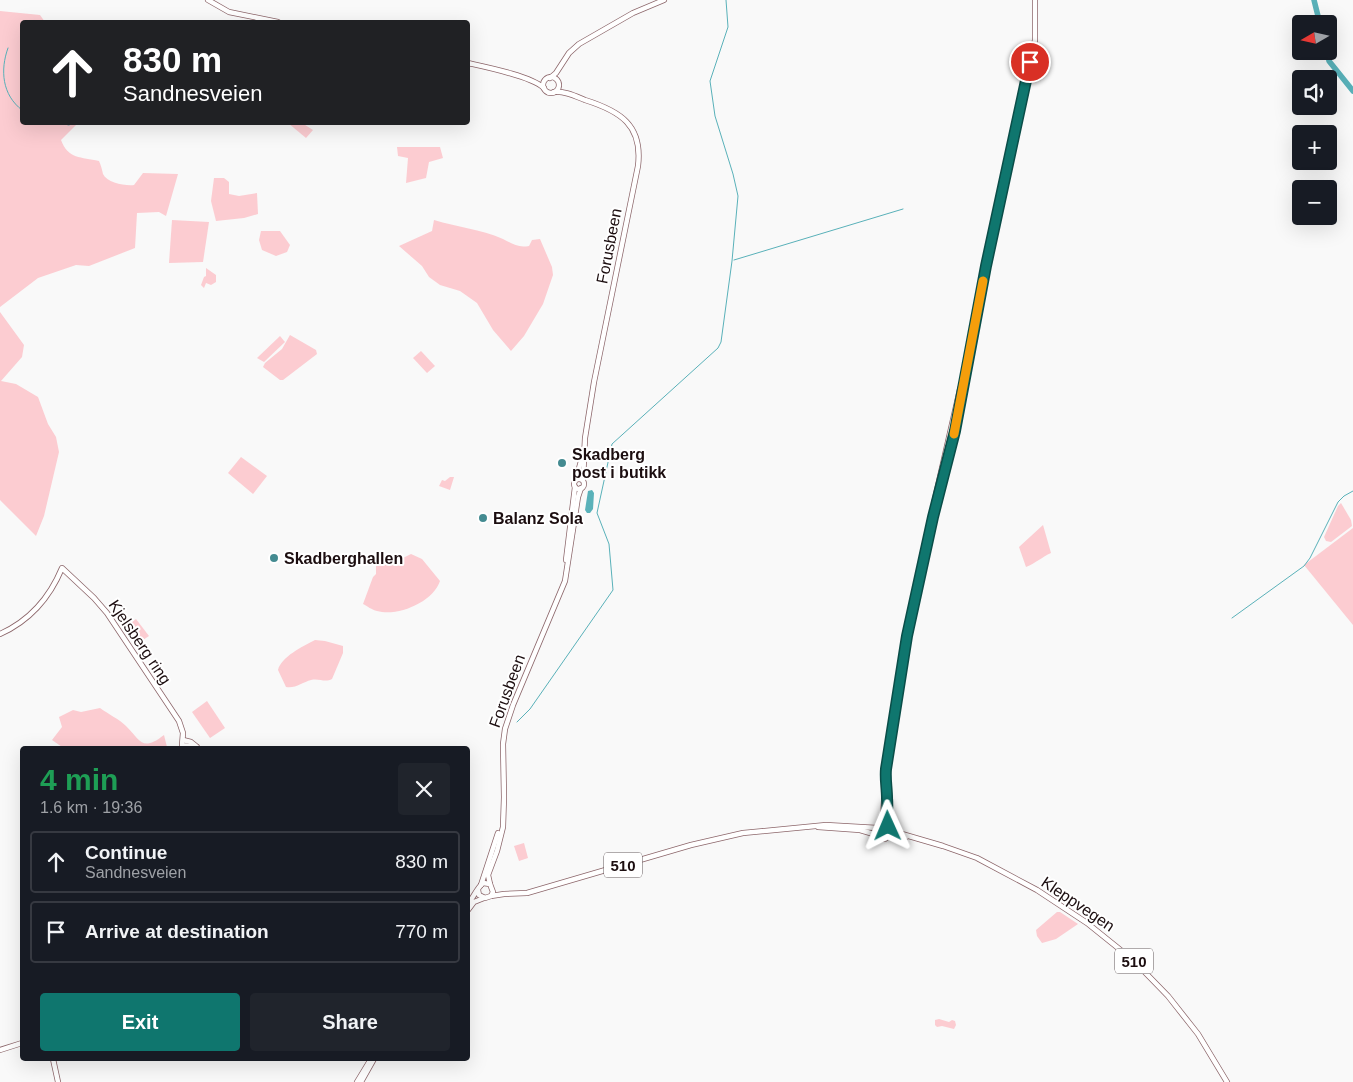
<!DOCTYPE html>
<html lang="en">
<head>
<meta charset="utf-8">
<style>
  body { margin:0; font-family:Helvetica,sans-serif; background:#20242c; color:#f1f3f6; height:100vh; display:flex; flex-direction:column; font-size:19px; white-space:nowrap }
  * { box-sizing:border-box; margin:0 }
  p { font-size:16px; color:#9ea1a6 }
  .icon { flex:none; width:28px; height:28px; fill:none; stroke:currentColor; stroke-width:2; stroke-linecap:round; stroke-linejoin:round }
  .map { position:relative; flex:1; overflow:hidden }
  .side { position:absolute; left:20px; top:746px; width:450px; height:315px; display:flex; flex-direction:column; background:#171b24; border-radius:5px; box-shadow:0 5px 20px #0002 }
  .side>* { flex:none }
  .guide { position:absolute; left:20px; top:20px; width:450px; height:105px; border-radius:5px; box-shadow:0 5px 20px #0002; background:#202124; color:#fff; overflow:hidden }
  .needle { width:32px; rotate:261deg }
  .tools { position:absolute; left:1292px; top:15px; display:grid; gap:10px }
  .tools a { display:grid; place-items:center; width:45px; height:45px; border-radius:5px; background:#171b24; box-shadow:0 5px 20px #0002; font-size:25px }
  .pin { position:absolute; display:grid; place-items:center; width:42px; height:42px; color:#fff; margin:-21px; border:2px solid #fff; border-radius:50%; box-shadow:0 1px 5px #0007 }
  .me { position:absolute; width:55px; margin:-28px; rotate:359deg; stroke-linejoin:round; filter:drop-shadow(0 0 4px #0008) }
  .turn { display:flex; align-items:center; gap:18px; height:105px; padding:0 20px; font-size:22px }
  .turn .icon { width:65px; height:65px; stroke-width:2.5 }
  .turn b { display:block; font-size:35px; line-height:42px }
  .round { display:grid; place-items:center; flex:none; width:52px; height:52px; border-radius:5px; background:#20242c }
  .head { display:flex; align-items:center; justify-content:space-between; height:85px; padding:0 20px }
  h1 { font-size:30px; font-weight:700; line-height:38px; color:#1e9e55 }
  .cta { display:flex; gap:10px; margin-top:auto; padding:10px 20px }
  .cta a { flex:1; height:58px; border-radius:5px; background:#0f766e; color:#fff; font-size:20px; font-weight:700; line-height:58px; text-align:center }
  .cta a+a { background:#20242c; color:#f1f3f6 }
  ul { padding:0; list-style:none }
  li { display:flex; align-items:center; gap:15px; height:62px; margin:0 10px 8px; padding:0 10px; border:2px solid #363941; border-radius:5px }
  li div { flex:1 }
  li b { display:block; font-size:19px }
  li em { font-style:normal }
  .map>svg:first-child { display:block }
  .green { fill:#fcccd1 }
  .water { fill:#59b1b9 }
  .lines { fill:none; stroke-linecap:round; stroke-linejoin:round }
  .stream { stroke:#59b1b9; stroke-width:1 }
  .river { stroke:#59b1b9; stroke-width:5.5 }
  .secondary-casing { stroke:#8c666a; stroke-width:6 }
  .primary-casing { stroke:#8c666a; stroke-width:6 }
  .secondary { stroke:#fff; stroke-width:4.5 }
  .primary { stroke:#fff; stroke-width:4.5 }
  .route-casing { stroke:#0a4d48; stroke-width:12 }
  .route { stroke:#0f766e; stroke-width:9 }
  .slow { stroke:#f59e0b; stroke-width:9 }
  .poi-dot { fill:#448b91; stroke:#fff; stroke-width:2 }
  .labels { text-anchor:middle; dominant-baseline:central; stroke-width:4; stroke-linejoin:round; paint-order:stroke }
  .shield { fill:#fff; stroke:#605658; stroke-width:1 }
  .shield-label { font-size:15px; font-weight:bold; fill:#1c0e10 }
  .street-label { font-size:16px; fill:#1c0e10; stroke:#fff }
  .poi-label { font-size:16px; font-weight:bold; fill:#1c0e10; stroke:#fff; text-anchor:start }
</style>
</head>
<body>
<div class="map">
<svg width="1353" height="1082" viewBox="0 0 1353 1082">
  <rect width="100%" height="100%" fill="#f9f9f9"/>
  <g class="green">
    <path d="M0,11L40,15L45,22H22V122L78,123L61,140C68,159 81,157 99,161C101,165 102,170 103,174C107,183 125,186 134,185L143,173L178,174L166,216L159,212L137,213L135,248L89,266L76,265L38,278L0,307Z"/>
    <path d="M288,123H302L313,130L306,138Z"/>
    <path d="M397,147H440L443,158L429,162L426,178L406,183L408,158L398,156Z"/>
    <path d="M214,178H224L229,182V194L239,196L257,193L258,214L244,218L216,221L211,201Z"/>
    <path d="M172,220L209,222L203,262L169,263Z"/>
    <path d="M434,220C457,227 480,229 503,239C513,244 518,248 529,246L532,240L540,239L552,267L553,275L543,304L524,336L511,351L493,330L477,303L460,291L440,285L429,277L422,266L399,246L432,231Z"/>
    <path d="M261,231H280L290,245L287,252L276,256L262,250L259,240Z"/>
    <path d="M206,268L216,275V282L211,285L206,283L204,288L201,285L204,277L206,276Z"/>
    <path d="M0,312L24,345L22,357L1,381L16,384L38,397L48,424L56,437L59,452L44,516L36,536L0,500Z"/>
    <path d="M290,335L316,350L317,354L283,380H280L263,367L265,363L282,349Z"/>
    <path d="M280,336L285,342L264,362L257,358Z"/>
    <path d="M421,351L435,366L427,373L413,358Z"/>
    <path d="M241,457L267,476L253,494L228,473Z"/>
    <path d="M450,477H454L450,490L439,486L442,480L445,481Z"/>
    <path d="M1341,503L1351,520L1352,526L1331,542L1326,541L1324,537L1338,506Z"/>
    <path d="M1043,525L1051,553C1042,557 1036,563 1026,567L1019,547Z"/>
    <path d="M1353,528V625L1304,565Z"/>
    <path d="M411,554L422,559L440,581C433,602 398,617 377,611C372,610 367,606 363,604L373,577L376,574V563L403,558Z"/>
    <path d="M136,619L149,636L137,644L127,626Z"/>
    <path d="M315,640L325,641L343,646V653L332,679C325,683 319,678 311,680C303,682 295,689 286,687L278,670C281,657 303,646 315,640Z"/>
    <path d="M207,701L225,728L210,738L192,712Z"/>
    <path d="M100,708C108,714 119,719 126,726C141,741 142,752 164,735L167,747L164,749H65L52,740L62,727L59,717L73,710L81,712Z"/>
    <path d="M524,843L528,858L519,861L514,846Z"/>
    <path d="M1057,912H1060L1078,924L1056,939L1042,943L1037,936L1036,930Z"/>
    <path d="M939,1019L949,1022L952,1020L955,1021L956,1025L954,1029L942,1026L937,1027L935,1025V1020Z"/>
  </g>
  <path class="water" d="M592,490L594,493L593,509L590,513H587L585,510L588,491Z"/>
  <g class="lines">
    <g class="stream">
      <path d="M8,48C0,70 2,95 22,110"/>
      <path d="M54,122L69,125"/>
      <path d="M734,260L903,209"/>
      <path d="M1232,618L1304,566L1310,558L1338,502L1344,496L1353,491"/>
      <path d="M517,722L530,709L613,590L609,544L597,513L612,444L718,348L721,342L732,261L738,196L733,174L715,116L710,81L728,27L726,0"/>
    </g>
    <g class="river">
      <path d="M1314,0L1320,24"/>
      <path d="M1327,51L1329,61L1353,91"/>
    </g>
    <g class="secondary-casing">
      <g id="secondary">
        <path d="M208,0L229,12L278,22"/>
        <path d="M468,63C486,67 531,76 544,88"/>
        <circle cx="551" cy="85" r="8"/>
        <path d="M550,78L556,73L569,53L579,44L633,13L664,0"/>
        <path d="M554,92C565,91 575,96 585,100C620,111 643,125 638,166L594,382L585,438L583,480"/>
        <circle cx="579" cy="484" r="5"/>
        <path d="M576,479L581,461"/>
        <path d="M566,560L575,487"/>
        <path d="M0,634C29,621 50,597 62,568L94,598L107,613L179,721L183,733L182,745L197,747"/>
        <path d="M183,740L191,742L196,746"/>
        <path d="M490,884L488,875L497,851L503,827L504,797L503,744L505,729L513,705L565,581L578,497L581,488"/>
        <path d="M481,885L498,833"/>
        <path d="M0,1050L22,1043"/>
        <path d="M53,1059L58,1082"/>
      </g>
    </g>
    <g class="primary-casing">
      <g id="primary">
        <path d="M936,506L955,431L964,387"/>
        <path d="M933,517L934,503L960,389L964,378L990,247L1035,40V0"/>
        <path d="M886,790V819L888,826"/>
        <path d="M880,826L883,816L886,769L907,636L933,516"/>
        <path d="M818,827L860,830L877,835"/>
        <path d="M890,829V835L885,839L880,838L877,834C876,828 879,825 885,825L895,832L943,846L977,858L1037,890L1087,923L1133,960L1168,996L1198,1034L1227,1082"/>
        <path d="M888,837L896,836L906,837"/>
        <path d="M491,896L504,894L527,893L691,845L743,833L826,825L878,828"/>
        <path d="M468,904C473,898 477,888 483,883L490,884L493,892L491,896L485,898L479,895L478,890"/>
        <path d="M468,910L474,902L484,898"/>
        <path d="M357,1082L371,1059"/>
        <path d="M361,1082L374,1059"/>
      </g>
    </g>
    <use href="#secondary" class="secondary"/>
    <use href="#primary" class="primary"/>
  </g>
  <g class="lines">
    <g class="route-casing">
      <path id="route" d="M888,826C886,817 888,808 887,798C887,788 885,779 886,769L907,636L933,517L955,431L986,266L1030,62"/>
    </g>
    <use href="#route" class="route"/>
    <path class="slow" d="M954,434L983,281"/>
  </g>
  <g class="poi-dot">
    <circle cx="562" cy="463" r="5"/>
    <circle cx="483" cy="518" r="5"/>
    <circle cx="274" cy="558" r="5"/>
  </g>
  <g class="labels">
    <g class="shield">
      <rect x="604" y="852.5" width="38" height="25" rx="4"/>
      <rect x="1115" y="948.5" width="38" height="25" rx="4"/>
    </g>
    <g class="shield-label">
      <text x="623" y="865">510</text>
      <text x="1134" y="961">510</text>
    </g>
    <g class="street-label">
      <text transform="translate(609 246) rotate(-79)">Forusbeen</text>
      <text transform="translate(140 642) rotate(56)">Kjelsberg ring</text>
      <text transform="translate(507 691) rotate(-70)">Forusbeen</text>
      <text transform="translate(1078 904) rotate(34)">Kleppvegen</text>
    </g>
    <g class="poi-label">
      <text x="572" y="454">Skadberg<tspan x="572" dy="18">post i butikk</tspan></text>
      <text x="493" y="518">Balanz Sola</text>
      <text x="284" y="558">Skadberghallen</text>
    </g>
  </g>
</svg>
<div class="tools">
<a><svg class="needle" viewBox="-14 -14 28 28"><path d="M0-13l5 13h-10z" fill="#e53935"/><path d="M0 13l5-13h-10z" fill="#9ea1a6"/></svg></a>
<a><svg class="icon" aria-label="sound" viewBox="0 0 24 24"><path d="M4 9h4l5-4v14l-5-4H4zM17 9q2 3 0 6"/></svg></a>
<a>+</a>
<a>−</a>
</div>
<div class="pin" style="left:1030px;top:62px;background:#d93025"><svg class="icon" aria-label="arrive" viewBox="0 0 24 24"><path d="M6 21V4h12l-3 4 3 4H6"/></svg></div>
<svg class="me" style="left:888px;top:826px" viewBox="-20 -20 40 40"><path d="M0-17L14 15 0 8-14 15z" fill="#0f766e" stroke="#fff" stroke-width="4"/></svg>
<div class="guide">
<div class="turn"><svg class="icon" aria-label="ahead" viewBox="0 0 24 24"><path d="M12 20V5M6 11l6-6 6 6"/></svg><div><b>830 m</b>Sandnesveien</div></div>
</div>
<section class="side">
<div class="head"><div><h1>4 min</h1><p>1.6 km · 19:36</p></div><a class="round"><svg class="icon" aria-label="close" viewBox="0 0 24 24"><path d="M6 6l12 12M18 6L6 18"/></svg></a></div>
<ul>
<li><svg class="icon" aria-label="ahead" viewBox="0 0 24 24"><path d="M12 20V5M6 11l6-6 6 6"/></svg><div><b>Continue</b><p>Sandnesveien</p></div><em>830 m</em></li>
<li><svg class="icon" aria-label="arrive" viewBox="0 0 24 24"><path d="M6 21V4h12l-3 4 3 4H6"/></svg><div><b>Arrive at destination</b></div><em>770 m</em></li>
</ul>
<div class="cta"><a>Exit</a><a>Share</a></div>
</section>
</div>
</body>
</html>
